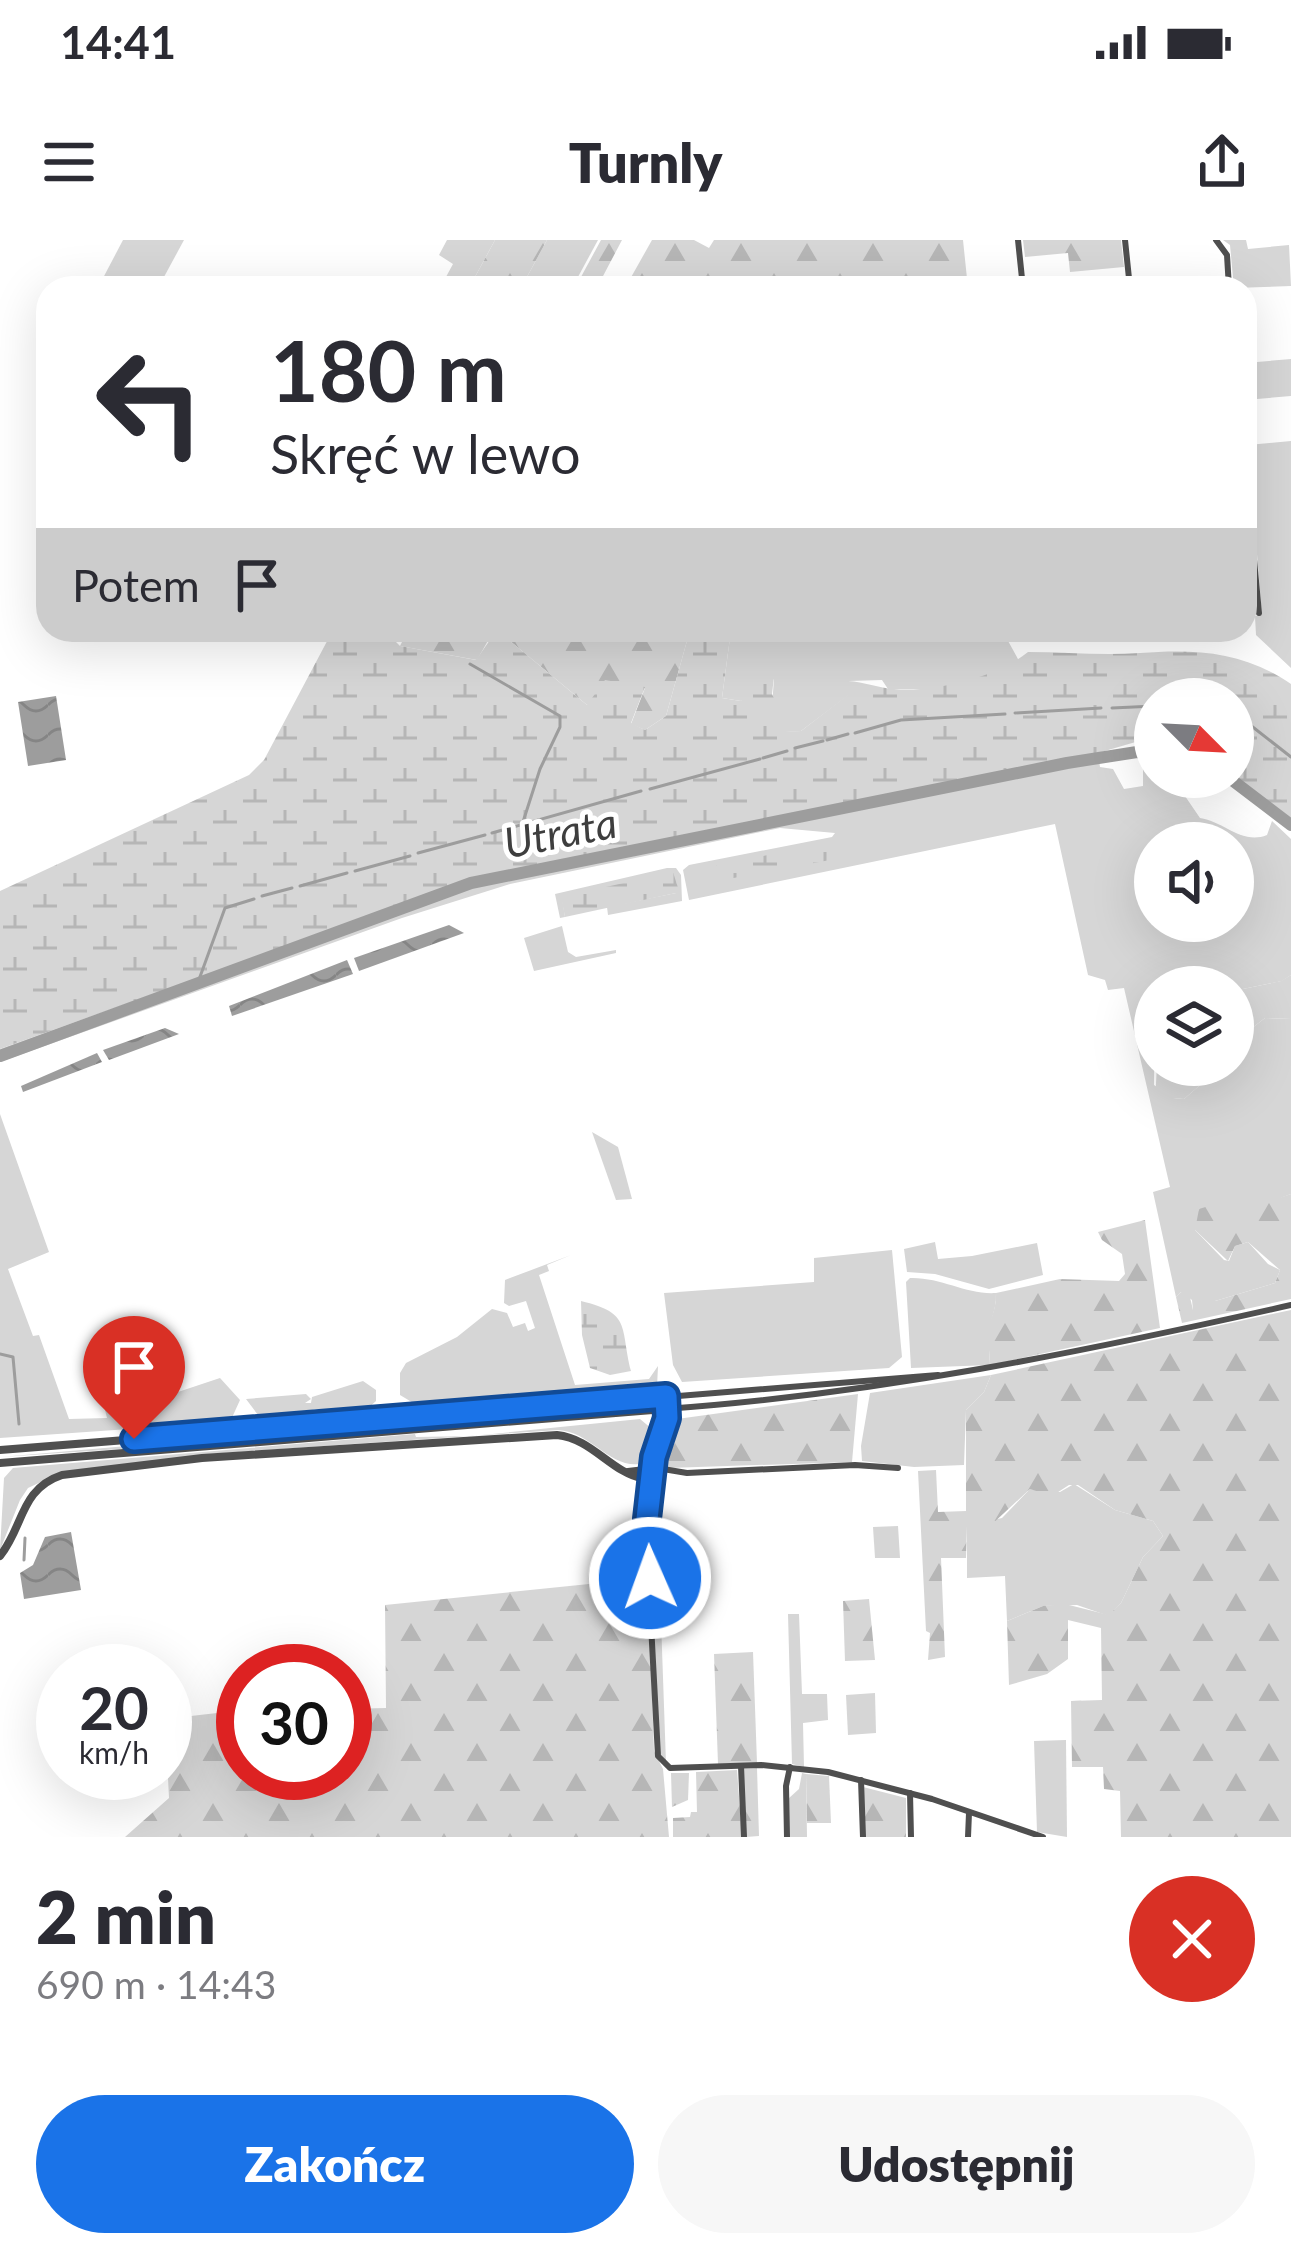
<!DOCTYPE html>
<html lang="pl">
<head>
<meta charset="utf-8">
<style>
  body { margin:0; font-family:Lato,sans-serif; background:#f7f7f7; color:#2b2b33; height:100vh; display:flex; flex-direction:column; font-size:45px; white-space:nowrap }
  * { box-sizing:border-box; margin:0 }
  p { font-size:39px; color:#7c7c81 }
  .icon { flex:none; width:66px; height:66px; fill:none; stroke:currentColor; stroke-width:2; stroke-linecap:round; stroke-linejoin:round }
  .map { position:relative; height:1597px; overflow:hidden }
  .details { display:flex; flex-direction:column; background:#fff; flex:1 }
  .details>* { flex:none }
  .top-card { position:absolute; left:36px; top:36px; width:1221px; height:366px; border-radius:36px; box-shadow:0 12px 48px #0002; background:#fff; color:#2b2b33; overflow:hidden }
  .needle { width:78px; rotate:114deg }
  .buttons { position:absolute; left:1134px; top:438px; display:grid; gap:24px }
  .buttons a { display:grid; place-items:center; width:120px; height:120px; border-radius:50%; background:#fff; box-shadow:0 12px 48px #0002; font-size:60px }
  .speed { position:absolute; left:36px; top:1404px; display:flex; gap:24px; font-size:60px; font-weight:700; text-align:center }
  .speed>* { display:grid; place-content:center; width:156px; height:156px; border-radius:50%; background:#fff; box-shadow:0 12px 48px #0002; line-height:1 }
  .speed small { font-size:30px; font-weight:400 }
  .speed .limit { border:18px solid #d22; background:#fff; color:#111 }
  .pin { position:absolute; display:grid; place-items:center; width:102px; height:102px; color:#fff; margin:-123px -51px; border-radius:50% 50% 50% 0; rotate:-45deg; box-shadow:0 0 12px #0007 }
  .pin .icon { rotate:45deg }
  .me { position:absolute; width:132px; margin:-66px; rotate:358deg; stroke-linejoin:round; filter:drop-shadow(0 0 9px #0008) }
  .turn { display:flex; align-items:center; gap:42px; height:252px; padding:0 36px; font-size:54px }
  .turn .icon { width:156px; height:156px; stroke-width:2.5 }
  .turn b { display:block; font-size:84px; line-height:102px }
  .then { display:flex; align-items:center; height:114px; padding:0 36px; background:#0003; gap:24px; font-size:45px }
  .round { display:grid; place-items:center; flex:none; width:126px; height:126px; border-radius:63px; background:#f7f7f7 }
  .summary { display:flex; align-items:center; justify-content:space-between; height:204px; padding:0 36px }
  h1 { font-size:72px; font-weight:800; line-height:90px }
  .button { display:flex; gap:24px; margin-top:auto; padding:24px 36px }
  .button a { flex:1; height:138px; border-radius:72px; background:#1a73e8; color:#fff; font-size:48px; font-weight:800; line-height:138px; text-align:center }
  .button a+a { background:#f7f7f7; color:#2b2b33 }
  .status { display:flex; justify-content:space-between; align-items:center; height:84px; padding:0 60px; background:#fff; direction:ltr }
  .status svg { height:33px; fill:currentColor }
  header { display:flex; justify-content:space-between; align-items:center; height:156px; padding:0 36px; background:#fff; font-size:54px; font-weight:800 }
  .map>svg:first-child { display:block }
  .grass { fill:#d6d6d6; fill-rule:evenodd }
  .forest { fill:url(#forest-firs) }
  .wetland { fill:url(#wetland-marsh) }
  .water { fill:url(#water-waves) }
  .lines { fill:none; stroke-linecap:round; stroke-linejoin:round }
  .stream { stroke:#9d9d9d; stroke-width:3 }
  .river { stroke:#9d9d9d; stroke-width:12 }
  .minor { stroke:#4f4f4f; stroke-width:6 }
  .tertiary { stroke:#4f4f4f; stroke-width:8 }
  .route-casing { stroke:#114b97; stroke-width:30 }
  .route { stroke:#1a73e8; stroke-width:21 }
  .labels { text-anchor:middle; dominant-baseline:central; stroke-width:10; stroke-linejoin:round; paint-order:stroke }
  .water-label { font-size:42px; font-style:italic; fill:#3e3e3e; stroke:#fff }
</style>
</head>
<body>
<div class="status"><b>14:41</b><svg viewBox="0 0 49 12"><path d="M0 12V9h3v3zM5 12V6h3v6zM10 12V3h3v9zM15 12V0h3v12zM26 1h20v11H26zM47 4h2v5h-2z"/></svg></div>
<header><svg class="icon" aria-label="menu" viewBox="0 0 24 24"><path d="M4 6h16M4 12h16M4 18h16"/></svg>Turnly<svg class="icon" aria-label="share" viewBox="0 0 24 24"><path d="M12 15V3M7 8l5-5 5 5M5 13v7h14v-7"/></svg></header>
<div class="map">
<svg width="1291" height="1597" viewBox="0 0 1291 1597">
  <defs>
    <pattern id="forest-firs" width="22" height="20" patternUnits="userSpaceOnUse" patternTransform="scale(3)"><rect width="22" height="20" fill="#d6d6d6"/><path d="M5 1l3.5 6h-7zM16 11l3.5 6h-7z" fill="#b6b6b6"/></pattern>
    <pattern id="wetland-marsh" width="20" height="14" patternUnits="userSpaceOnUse" patternTransform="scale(3)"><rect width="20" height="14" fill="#d6d6d6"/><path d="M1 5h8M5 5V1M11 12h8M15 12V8" fill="none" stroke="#b6b6b6"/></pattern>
    <pattern id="water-waves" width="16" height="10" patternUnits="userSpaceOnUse" patternTransform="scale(3)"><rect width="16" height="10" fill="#9d9d9d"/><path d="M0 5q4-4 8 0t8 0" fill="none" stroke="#858585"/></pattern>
  </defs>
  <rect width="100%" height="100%" fill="#fff"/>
  <g class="grass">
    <path d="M123,0H184L158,48H118L102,40Z"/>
    <path d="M447,0H495L469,48H440L453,24L439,15Z"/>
    <path d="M547,0H598L572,48H521Z"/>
    <path d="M1223,0H1246L1248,9L1289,5L1291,46L1234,48L1230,5Z"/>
    <path d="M1291,119V156L1245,160V123Z"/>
    <path d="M1291,201V428L1256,395L1255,376L1262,375L1248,205Z"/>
    <path d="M731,390H832L869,395L1002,390L1024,430L934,449H888L882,440L849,441L850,454L801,491L770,493L774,439L741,461L722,458Z"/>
    <path d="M1098,513L1100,527L1113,529L1124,549L1143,546V527L1155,525V537H1172L1200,578C1225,582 1242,605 1267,595L1272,581L1291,599V735L1282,741L1233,751V747H1155L1154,845L1173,858L1184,859L1206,840L1216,825H1233V803L1265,778L1291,779V954L1195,990L1224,1020L1229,1021L1235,1006L1248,1002L1268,1024L1280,1030L1275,1043L1215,1061V1071L1193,1070L1192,1060L1181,1052L1176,1057L1153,952L1170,947L1124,748L1108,750L1105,740L1088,735L1055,584L689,660L683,630L689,625L832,597L835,593L780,588L510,644L402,678L0,822V809L464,643ZM1155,603H1233V681H1155Z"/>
    <path d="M667,628H676L681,635L682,661L608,675L607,667L676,653L562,658L565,677L560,678L555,654Z"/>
    <path d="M562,686L568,712L576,717L616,710V713L534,731L524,698Z"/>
    <path d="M0,874L49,1012L8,1029L33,1096L39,1095L69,1179L107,1178L105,1170L130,1163L133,1167L220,1138L240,1160L230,1182L0,1198Z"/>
    <path d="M592,892L618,907L632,959L616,960Z"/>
    <path d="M935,1002L938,1019L972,1016L1037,1003L1043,1035L989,1049L935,1034L907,1032L904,1009Z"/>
    <path d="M892,1010L902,1117L889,1128L682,1142L673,1125L664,1053L814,1042V1018Z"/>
    <path d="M571,1015L547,1025L549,1031L539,1035L575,1145L649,1139L658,1126L657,1147L415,1164L400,1155V1133L406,1123L457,1097L492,1069L507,1073L513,1087L525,1083L528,1091L535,1088L526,1061L509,1066L504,1063L505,1040Z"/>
    <path d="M910,1038C941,1037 967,1055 996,1053C997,1073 986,1090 983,1110H989L990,1125L911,1128L906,1042Z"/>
    <path d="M991,1135L984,1152L966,1170L964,1225L914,1227L862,1221L861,1206L870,1153Z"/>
    <path d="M363,1141L376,1150V1161L365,1171L315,1169L292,1177L261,1179L246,1159L306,1154L311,1159L305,1163H311L312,1157Z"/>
    <path d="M629,1163L548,1175L422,1185V1179Z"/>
    <path d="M640,1179L652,1189L645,1223C611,1232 593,1192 558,1190L208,1214L62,1232L28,1248L20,1260L0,1310L4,1238L13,1228L415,1194L416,1197L472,1196Z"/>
    <path d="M380,1184L180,1205L1,1217Z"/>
    <path d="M1074,1244L1115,1270L1153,1281L1163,1296L1143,1317L1121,1363L1109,1376L1077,1365L1043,1366L1007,1381L1005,1336L967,1338V1286L1002,1278L1030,1249L1060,1252Z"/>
    <path d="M898,1286L900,1318H875L873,1287Z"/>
    <path d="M788,1374H799L802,1454H827L828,1480L803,1483L804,1527L792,1524Z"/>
    <path d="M875,1453L876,1493L848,1495L846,1455Z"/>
    <path d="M1066,1500L1067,1597L1037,1592L1034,1501Z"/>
    <path d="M802,1533L806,1534L807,1597H789L788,1559L799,1549Z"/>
  </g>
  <g class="forest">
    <path d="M495,0H547L521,48H469Z"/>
    <path d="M601,0H622L602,38L618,48H575Z"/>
    <path d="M652,0H694L709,8L714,0H963L968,48H625Z"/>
    <path d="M1023,0H1121L1124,27L1070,32L1068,13L1025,17Z"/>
    <path d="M408,390H494L477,420L400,406Z"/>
    <path d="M497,390H690L666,476L645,490L631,484L645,448L587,465Z"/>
    <path d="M1291,735V779L1265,778L1233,803V751L1281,741Z"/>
    <path d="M1157,825H1216L1206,840L1184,859L1173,858L1160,867L1155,861Z"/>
    <path d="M1264,949L1279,958L1291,954V1059L1182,1083L1176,1057L1181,1052L1189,1053L1193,1070H1214L1215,1061L1275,1043L1280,1030L1248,1002L1235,1006L1228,1021L1195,990L1199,969Z"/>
    <path d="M1145,980L1160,1088L990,1125L989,1110H982C985,1089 997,1073 996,1053L1060,1039L1119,1041L1125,1034L1122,1014L1102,1000L1098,992Z"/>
    <path d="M1291,1070V1597H1121L1120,1551L1104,1549L1103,1527H1072L1071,1461L1102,1460L1101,1388L1068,1380V1419L1047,1434L1009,1445L1007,1381L1043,1366L1065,1364L1109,1375L1121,1363L1143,1317L1163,1296L1153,1281L1115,1270L1078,1245H1069L1052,1256L1030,1249L989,1287L967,1286L966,1318H941L945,1417L928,1420L930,1393L926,1391L918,1231L936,1230L938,1272L966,1271V1170L984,1152L991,1135Z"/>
    <path d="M858,1154L852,1222L668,1228L663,1222L677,1179Z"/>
    <path d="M655,1266H657L666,1523L659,1511L649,1304Z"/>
    <path d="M648,1338L654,1511L663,1529L669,1597H125L169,1558L165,1479L243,1470V1533H345V1469L386,1468L385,1365Z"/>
    <path d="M869,1359L875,1420L845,1421L843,1361Z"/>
    <path d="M753,1412L757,1523L718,1524L714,1414Z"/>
    <path d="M757,1528L759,1596L746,1597L743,1529Z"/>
    <path d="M737,1530L742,1597H673V1578L690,1577L691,1572H697L696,1532Z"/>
    <path d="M671,1533H689L688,1560L672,1567Z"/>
    <path d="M806,1534L829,1536L831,1583H807Z"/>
    <path d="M863,1547L906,1558V1597H865Z"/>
  </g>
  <g class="wetland">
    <path d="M333,390H384L400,406L476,420L497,390L587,465L605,440L645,447L631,483L645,490L666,476L690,390H731L722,458L741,461L754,441L774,437L772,454L782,476L772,492L801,491L849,454L848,441C864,442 879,448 894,449C933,453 998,437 1028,412C1065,412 1103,416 1140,413C1195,409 1243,411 1291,444V581L1233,535V459H1155V507L1139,501L1098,513L464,643L0,809V651L249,535L264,520Z"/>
    <path d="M829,602L830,620L691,646L692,631Z"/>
    <path d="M673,632L679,651L676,653L565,677L561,657Z"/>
    <path d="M581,1061C632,1073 620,1087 631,1131L610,1135L590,1128L582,1095Z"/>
  </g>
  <g class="water">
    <path d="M56,456L66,520L28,526L18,462Z"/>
    <path d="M449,685L464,693L359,731L354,718Z"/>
    <path d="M347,720L353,734L232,776L229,766Z"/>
    <path d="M165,788L179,794L109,820L103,810Z"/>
    <path d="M97,813L102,822L23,852L21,846Z"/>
    <path d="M71,1292L81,1350L24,1359L20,1333L33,1325L45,1297Z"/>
  </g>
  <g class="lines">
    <g class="stream">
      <path d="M470,424L560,476V487L540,529L522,585"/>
      <path d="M1112,468L1155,466"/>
      <path d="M1233,472L1235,473"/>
      <path d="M1015,473L1101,468"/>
      <path d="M1240,477L1291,517"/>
      <path d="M855,493L901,480L1005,474"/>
      <path d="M827,500L848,494"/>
      <path d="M795,508L823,501"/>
      <path d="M763,518L787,511"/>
      <path d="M650,549L760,519"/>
      <path d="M492,593L641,551"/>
      <path d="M418,613L485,595"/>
      <path d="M355,631L410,616"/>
      <path d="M300,646L347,633"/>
      <path d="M262,656L292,648"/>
      <path d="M197,745L225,668L254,659"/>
      <path d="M0,1114L13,1117L19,1184"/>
      <path d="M24,1320L25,1298"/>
    </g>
    <g class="river">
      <path d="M1228,537L1291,585"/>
      <path d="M0,816L471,643L1067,523L1137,512L1155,515"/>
    </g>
    <g class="minor">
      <path d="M1018,0L1023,48"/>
      <path d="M1125,0L1130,48"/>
      <path d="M1216,0L1227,15L1229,48"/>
      <path d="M1245,223L1259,373"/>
      <path d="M1056,390V391"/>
      <path d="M666,1157L938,1135"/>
      <path d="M665,1169C877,1154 1083,1112 1291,1065"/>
      <path d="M898,1228L855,1225L687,1233L663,1229L652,1234L646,1290L658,1516L670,1528L761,1525L828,1532L932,1559L1043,1597"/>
      <path d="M741,1526L744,1597"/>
      <path d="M861,1540L863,1597"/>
      <path d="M910,1553L911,1597"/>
      <path d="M787,1597L786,1546L790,1527"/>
      <path d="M968,1597L969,1573"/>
    </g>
    <g class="tertiary">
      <path d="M0,1210L666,1157V1184L657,1206"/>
      <path d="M0,1223L665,1169"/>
      <path d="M628,1232L645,1230L652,1234"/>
      <path d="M652,1234L657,1177L664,1170"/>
      <path d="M0,1316C24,1286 20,1249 62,1235L202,1218L557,1195C593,1199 610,1232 644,1239L652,1234"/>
    </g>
  </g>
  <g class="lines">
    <g class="route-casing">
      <path id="route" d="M134,1199L666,1156L667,1178L654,1217L647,1279L650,1338"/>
    </g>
    <use href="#route" class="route"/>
  </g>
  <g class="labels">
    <g class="water-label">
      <text transform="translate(560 592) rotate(-11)">Utrata</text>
    </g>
  </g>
</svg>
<div class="buttons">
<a><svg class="needle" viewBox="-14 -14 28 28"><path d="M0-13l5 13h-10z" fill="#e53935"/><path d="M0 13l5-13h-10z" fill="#7c7c81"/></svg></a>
<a><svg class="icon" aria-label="sound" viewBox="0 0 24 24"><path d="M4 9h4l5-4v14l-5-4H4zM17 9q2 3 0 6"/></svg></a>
<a><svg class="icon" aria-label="layers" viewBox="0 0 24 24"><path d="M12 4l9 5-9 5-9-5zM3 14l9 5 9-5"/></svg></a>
</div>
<div class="speed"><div>20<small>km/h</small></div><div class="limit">30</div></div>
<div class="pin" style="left:134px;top:1199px;background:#d93025"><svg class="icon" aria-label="arrive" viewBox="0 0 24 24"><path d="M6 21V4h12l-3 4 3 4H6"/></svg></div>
<svg class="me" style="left:650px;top:1338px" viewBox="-20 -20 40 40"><circle r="17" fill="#1a73e8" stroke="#fff" stroke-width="3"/><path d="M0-11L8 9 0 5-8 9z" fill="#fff"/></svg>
<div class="top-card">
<div class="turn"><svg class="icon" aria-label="left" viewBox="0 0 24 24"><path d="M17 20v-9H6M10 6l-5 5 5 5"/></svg><div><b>180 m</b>Skręć w lewo</div></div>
<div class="then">Potem<svg class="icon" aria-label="arrive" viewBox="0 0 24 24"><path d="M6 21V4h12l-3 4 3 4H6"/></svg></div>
</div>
</div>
<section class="details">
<div class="summary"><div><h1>2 min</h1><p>690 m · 14:43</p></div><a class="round" style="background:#d93025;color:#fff"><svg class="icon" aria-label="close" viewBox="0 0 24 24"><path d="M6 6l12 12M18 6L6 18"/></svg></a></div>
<div class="button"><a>Zakończ</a><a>Udostępnij</a></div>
</section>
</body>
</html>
